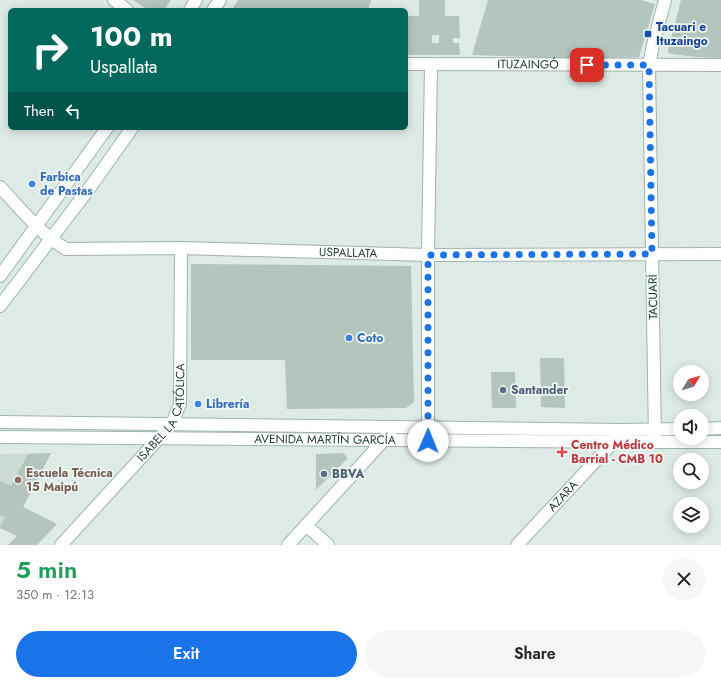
<!DOCTYPE html>
<html lang="en">
<head>
<meta charset="utf-8">
<style>
  body { margin:0; font-family:Jost,sans-serif; background:#f6f6f6; color:#202124; height:100vh; display:flex; flex-direction:column; font-size:15px; white-space:nowrap }
  * { box-sizing:border-box; margin:0 }
  p { font-size:13px; color:#757577 }
  .icon { flex:none; width:22px; height:22px; fill:none; stroke:currentColor; stroke-width:2; stroke-linecap:round; stroke-linejoin:round }
  .map { position:relative; height:545px; overflow:hidden }
  .details { display:flex; flex-direction:column; background:#fff; flex:1 }
  .details>* { flex:none }
  .hud { position:absolute; left:8px; top:8px; width:400px; height:122px; border-radius:6px; box-shadow:0 2px 10px #0003; background:#00695c; color:#fff; overflow:hidden }
  .needle { width:26px; rotate:52deg }
  .fabs { position:absolute; left:673px; top:365px; display:grid; gap:8px }
  .fabs a { display:grid; place-items:center; width:36px; height:36px; border-radius:50%; background:#fff; box-shadow:0 2px 10px #0003; font-size:20px }
  .pin { position:absolute; display:grid; place-items:center; width:34px; height:34px; color:#fff; margin:-17px; border-radius:8px; box-shadow:0 2px 6px #0006 }
  .me { position:absolute; width:44px; margin:-22px; rotate:1deg; stroke-linejoin:round; filter:drop-shadow(0 0 3px #0008) }
  .turn { display:flex; align-items:center; gap:14px; height:84px; padding:0 16px; font-size:18px }
  .turn .icon { width:52px; height:52px; stroke-width:2.5 }
  .turn b { display:block; font-size:28px; line-height:34px }
  .then { display:flex; align-items:center; height:38px; padding:0 16px; background:#0003; gap:8px; font-size:15px }
  .round { display:grid; place-items:center; flex:none; width:42px; height:42px; border-radius:21px; background:#f6f6f6 }
  .headline { display:flex; align-items:center; justify-content:space-between; height:68px; padding:0 16px }
  h1 { font-size:24px; font-weight:600; line-height:30px; color:#1e9e55 }
  .action { display:flex; gap:8px; margin-top:auto; padding:8px 16px }
  .action a { flex:1; height:46px; border-radius:24px; background:#1a73e8; color:#fff; font-size:16px; font-weight:600; line-height:46px; text-align:center }
  .action a+a { background:#f6f6f6; color:#202124 }
  .map>svg:first-child { display:block }
  .built { fill:#ccdad4 }
  .building { fill:#b4c5be; fill-rule:evenodd }
  .lines { fill:none; stroke-linecap:round; stroke-linejoin:round }
  .minor-casing { stroke:#a1b2ac; stroke-width:14 }
  .secondary-casing { stroke:#9db6ad; stroke-width:14 }
  .minor { stroke:#fff; stroke-width:12 }
  .secondary { stroke:#fff; stroke-width:12 }
  .route { stroke:#1a73e8; stroke-width:7; stroke-dasharray:0 12.6 }
  .transit-dot { fill:#1a4fb4; stroke:#eef7f3; stroke-width:1.5 }
  .shop-dot { fill:#3f7fe0; stroke:#eef7f3; stroke-width:1.5 }
  .service-dot { fill:#5c6f8a; stroke:#eef7f3; stroke-width:1.5 }
  .health-dot { fill:#e0444e; stroke:#eef7f3; stroke-width:1.5 }
  .education-dot { fill:#8d6e63; stroke:#eef7f3; stroke-width:1.5 }
  .labels { text-anchor:middle; dominant-baseline:central; stroke-width:3.5; stroke-linejoin:round; paint-order:stroke }
  .transit-label { font-size:12px; font-weight:bold; fill:#164399; stroke:#eef7f3; text-anchor:start }
  .street-label { font-size:12px; fill:#1f3a33; stroke:#eef7f3 }
  .shop-label { font-size:12px; font-weight:bold; fill:#366cbe; stroke:#eef7f3; text-anchor:start }
  .service-label { font-size:12px; font-weight:bold; fill:#4e5e75; stroke:#eef7f3; text-anchor:start }
  .health-label { font-size:12px; font-weight:bold; fill:#be3a42; stroke:#eef7f3; text-anchor:start }
  .education-label { font-size:12px; font-weight:bold; fill:#785e54; stroke:#eef7f3; text-anchor:start }
</style>
</head>
<body>
<div class="map">
<svg width="721" height="545" viewBox="0 0 721 545">
  <rect width="100%" height="100%" fill="#deeae5"/>
  <path class="built" d="M51,453L23,507L57,524L37,545H36L0,528V454Z"/>
  <g class="building">
    <path d="M133,0H171L164,10H148Z"/>
    <path d="M238,0H371L368,10H232Z"/>
    <path d="M419,0H445V16H459L460,38H453V43H459L460,55H406V16H419ZM432,35H439V43H432Z"/>
    <path d="M488,0H641L655,4L639,57L613,58H556L472,55Z"/>
    <path d="M681,0H721V58L696,57L671,54L668,53V50Z"/>
    <path d="M191,264L411,266L414,402L406,408L287,409L285,360H191Z"/>
    <path d="M540,358H564L565,408L541,407Z"/>
    <path d="M491,372H515L516,408H492Z"/>
    <path d="M51,453L23,507L57,524L37,545H8L17,536L0,528L5,517L0,515V481L11,486L28,454Z"/>
    <path d="M343,453L348,458L316,490V454Z"/>
  </g>
  <g class="lines">
    <g class="minor-casing">
      <g id="minor">
        <path d="M114,0L127,10"/>
        <path id="s1" d="M406,64L721,65"/>
        <path id="s2" d="M0,187C21,209 39,233 66,249L181,248L428,255L721,254"/>
        <path d="M655,439L649,65L653,45L665,0"/>
        <path d="M428,441V255L431,64"/>
        <path d="M307,526L328,545"/>
        <path id="s3" d="M61,545L172,424L180,404L181,248"/>
        <path d="M288,545L384,440L393,427"/>
        <path id="s4" d="M517,545L618,437"/>
      </g>
    </g>
    <g class="secondary-casing">
      <g id="secondary">
        <path d="M190,10L196,0"/>
        <path d="M213,10L220,0"/>
        <path d="M0,276L107,128"/>
        <path d="M0,306L91,186L132,128"/>
        <path d="M0,422L624,430L680,429"/>
        <path d="M702,429L721,428"/>
        <path id="s5" d="M0,437L654,442H721"/>
      </g>
    </g>
    <use href="#minor" class="minor"/>
    <use href="#secondary" class="secondary"/>
  </g>
  <g class="lines">
    <path class="route" d="M428,441V255L652,254L649,65H587"/>
  </g>
  <rect class="transit-dot" x="644" y="30" width="8" height="8" rx="2"/>
  <g class="shop-dot">
    <circle cx="32" cy="184" r="4"/>
    <circle cx="349" cy="338" r="4"/>
    <circle cx="198" cy="404" r="4"/>
  </g>
  <g class="service-dot">
    <circle cx="503" cy="390" r="4"/>
    <circle cx="324" cy="474" r="4"/>
  </g>
  <path class="health-dot" d="M560 446h4v4h4v4h-4v4h-4v-4h-4v-4h4z"/>
  <circle class="education-dot" cx="18" cy="480" r="4"/>
  <g class="labels">
    <g class="transit-label">
      <text x="656" y="27">Tacuari e<tspan x="656" dy="14">Ituzaingo</tspan></text>
    </g>
    <g class="street-label">
      <text stroke="none"><textPath href="#s1" startOffset="122">ITUZAINGÓ</textPath></text>
      <text stroke="none"><textPath href="#s2" startOffset="373">USPALLATA</textPath></text>
      <text transform="translate(653 297) rotate(-91)">TACUARÍ</text>
      <text stroke="none"><textPath href="#s3" startOffset="171">ISABEL LA CATÓLICA</textPath></text>
      <text stroke="none"><textPath href="#s5" startOffset="325">AVENIDA MARTÍN GARCÍA</textPath></text>
      <text stroke="none"><textPath href="#s4" startOffset="67">AZARA</textPath></text>
    </g>
    <g class="shop-label">
      <text x="40" y="177">Farbica<tspan x="40" dy="14">de Pastas</tspan></text>
      <text x="357" y="338">Coto</text>
      <text x="206" y="404">Librería</text>
    </g>
    <g class="service-label">
      <text x="511" y="390">Santander</text>
      <text x="332" y="474">BBVA</text>
    </g>
    <g class="health-label">
      <text x="571" y="445">Centro Médico<tspan x="571" dy="14">Barrial - CMB 10</tspan></text>
    </g>
    <g class="education-label">
      <text x="26" y="473">Escuela Técnica<tspan x="26" dy="14">15 Maipú</tspan></text>
    </g>
  </g>
</svg>
<div class="fabs">
<a><svg class="needle" viewBox="-14 -14 28 28"><path d="M0-13l5 13h-10z" fill="#e53935"/><path d="M0 13l5-13h-10z" fill="#757577"/></svg></a>
<a><svg class="icon" aria-label="sound" viewBox="0 0 24 24"><path d="M4 9h4l5-4v14l-5-4H4zM17 9q2 3 0 6"/></svg></a>
<a><svg class="icon" aria-label="search" viewBox="0 0 24 24"><circle cx="10" cy="10" r="6"/><path d="M15 15l6 6"/></svg></a>
<a><svg class="icon" aria-label="layers" viewBox="0 0 24 24"><path d="M12 4l9 5-9 5-9-5zM3 14l9 5 9-5"/></svg></a>
</div>
<div class="pin" style="left:587px;top:65px;background:#d93025"><svg class="icon" aria-label="arrive" viewBox="0 0 24 24"><path d="M6 21V4h12l-3 4 3 4H6"/></svg></div>
<svg class="me" style="left:428px;top:441px" viewBox="-20 -20 40 40"><circle r="19" fill="#fff"/><path d="M0-13L10 11 0 6-10 11z" fill="#1a73e8"/></svg>
<div class="hud">
<div class="turn"><svg class="icon" aria-label="right" viewBox="0 0 24 24"><path d="M7 20v-9h11M14 6l5 5-5 5"/></svg><div><b>100 m</b>Uspallata</div></div>
<div class="then">Then<svg class="icon" aria-label="left" viewBox="0 0 24 24"><path d="M17 20v-9H6M10 6l-5 5 5 5"/></svg></div>
</div>
</div>
<section class="details">
<div class="headline"><div><h1>5 min</h1><p>350 m · 12:13</p></div><a class="round"><svg class="icon" aria-label="close" viewBox="0 0 24 24"><path d="M6 6l12 12M18 6L6 18"/></svg></a></div>
<div class="action"><a>Exit</a><a>Share</a></div>
</section>
</body>
</html>
